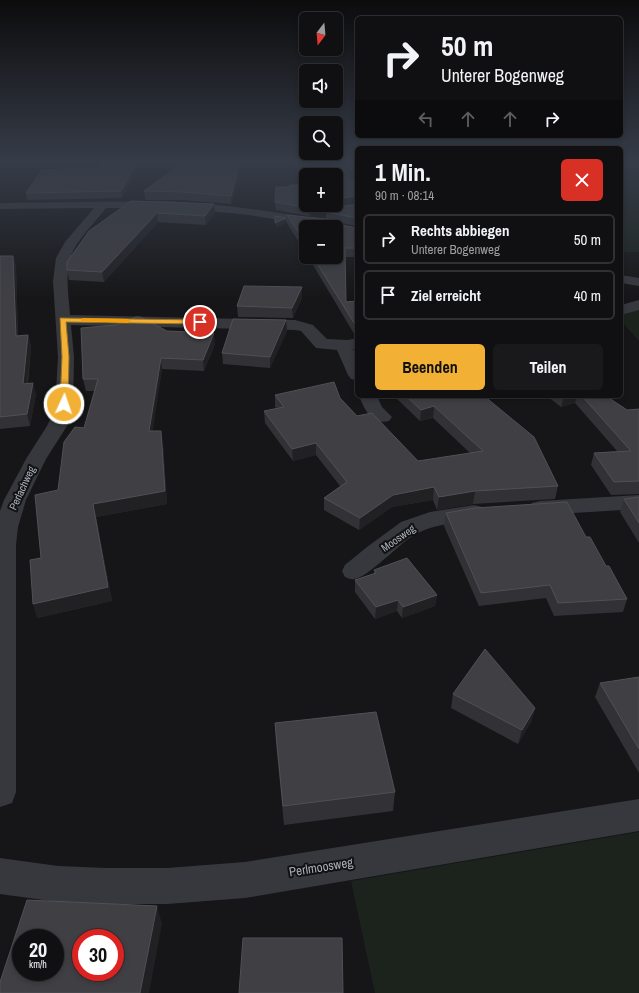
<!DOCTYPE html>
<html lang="de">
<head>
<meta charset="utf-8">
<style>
  body { margin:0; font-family:"Archivo Narrow",sans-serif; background:#19191b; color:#f1f3f6; height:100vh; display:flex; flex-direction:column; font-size:15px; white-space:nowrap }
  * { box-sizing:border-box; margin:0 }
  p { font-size:13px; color:#9c9d9f }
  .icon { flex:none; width:22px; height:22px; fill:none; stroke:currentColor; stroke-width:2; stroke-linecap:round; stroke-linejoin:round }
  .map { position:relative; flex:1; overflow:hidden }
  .details { position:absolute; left:355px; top:146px; width:268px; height:252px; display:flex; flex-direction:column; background:#101012; border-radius:6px; box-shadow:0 2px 6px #0003,0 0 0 1px #303032 }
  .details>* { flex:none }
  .banner { position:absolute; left:355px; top:16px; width:268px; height:122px; border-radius:6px; box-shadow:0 2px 6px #0003,0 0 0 1px #303032; background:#101012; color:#f1f3f6; overflow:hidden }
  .needle { width:26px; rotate:196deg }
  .tools { position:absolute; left:299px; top:12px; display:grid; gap:8px }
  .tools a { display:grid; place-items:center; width:44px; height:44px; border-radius:6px; background:#101012; box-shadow:0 2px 6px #0003,0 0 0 1px #303032; font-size:20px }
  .speed { position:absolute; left:12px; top:929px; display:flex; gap:8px; font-size:20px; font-weight:700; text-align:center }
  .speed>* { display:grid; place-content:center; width:52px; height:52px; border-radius:50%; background:#101012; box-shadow:0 2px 6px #0003,0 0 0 1px #303032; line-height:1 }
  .speed small { font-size:10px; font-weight:400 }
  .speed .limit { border:6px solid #d22; background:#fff; color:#111 }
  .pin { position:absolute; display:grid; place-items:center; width:34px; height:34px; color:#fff; margin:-17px; border:2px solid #fff; border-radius:50%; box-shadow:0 1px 4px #0007 }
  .me { position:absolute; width:44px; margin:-22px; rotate:3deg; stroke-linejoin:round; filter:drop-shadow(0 0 3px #0008) }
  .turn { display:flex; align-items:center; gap:14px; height:84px; padding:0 20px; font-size:18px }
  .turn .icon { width:52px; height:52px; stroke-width:2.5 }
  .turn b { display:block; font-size:28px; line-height:34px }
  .lanes { display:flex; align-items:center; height:38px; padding:0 20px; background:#0003; justify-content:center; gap:20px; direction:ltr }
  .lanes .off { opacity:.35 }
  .round { display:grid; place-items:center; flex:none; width:42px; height:42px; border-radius:6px; background:#19191b }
  .overview { display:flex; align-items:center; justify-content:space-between; height:68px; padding:0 20px }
  h1 { font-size:24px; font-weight:700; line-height:30px }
  .button { display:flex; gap:8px; margin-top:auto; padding:8px 20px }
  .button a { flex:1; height:46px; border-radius:6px; background:#f2b134; color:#111; font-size:16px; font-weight:700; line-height:46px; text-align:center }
  .button a+a { background:#19191b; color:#f1f3f6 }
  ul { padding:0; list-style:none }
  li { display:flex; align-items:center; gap:12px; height:50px; margin:0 8px 6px; padding:0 12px; border:2px solid #303032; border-radius:6px }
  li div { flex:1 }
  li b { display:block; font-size:15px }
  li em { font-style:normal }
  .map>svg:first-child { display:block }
  .green { fill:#1c231d }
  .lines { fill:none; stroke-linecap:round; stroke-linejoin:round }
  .minor { fill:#37383d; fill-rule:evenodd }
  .wall { fill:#323236 }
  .shaded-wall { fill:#212124 }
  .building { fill:#3f3f44; stroke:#4f5156; fill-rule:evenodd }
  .route { fill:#f2b134; stroke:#9d7322 }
  .slow { fill:#f59e0b }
  .labels { text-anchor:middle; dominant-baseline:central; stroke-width:4; stroke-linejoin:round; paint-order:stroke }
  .street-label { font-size:11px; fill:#a8adb8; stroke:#111113 }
  .near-street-label { font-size:13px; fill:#a8adb8; stroke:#111113 }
</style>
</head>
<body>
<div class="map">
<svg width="639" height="993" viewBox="0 0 639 993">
  <rect width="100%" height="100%" fill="#161618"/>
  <g class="green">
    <rect x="621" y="166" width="18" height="86"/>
    <path d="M639,308V341L621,321V315Z"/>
    <path d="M639,832V993H375L351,881Z"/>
  </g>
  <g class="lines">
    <g class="minor">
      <path d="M328,160H338L357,181V190C345,187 335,170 328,160Z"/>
      <rect x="621" y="162" width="18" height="6"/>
      <path d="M166,201C224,204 279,212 335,223L339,224L341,227L336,230V227C307,227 278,219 249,215C199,209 156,208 106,208C96,221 74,243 70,259C65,277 69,297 70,315L295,320L313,325L327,339L348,340L357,338V348L353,349L357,357V380L351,379L348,375L337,350L316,348L301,331L295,330L71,325L74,357L73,409L67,426L46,459L26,500L18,527L16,545V792L12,803L0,807V511L4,500L26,459L47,426L55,409L58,357L53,281L56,258L65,242L94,208L0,209V203Z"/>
      <path d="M621,275L639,278V286L621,283Z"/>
      <path d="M639,300V310L621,315V305Z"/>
      <path d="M359,396H377L382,407L392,417L389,421C371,425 365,410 359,396Z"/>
      <path d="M639,495V509L540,515L532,513L529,508L532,503L540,501Z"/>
      <path d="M474,505L482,507L485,512L482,517C456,524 430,523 408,539C397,547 365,579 354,579C352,580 348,578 345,577L342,571L345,565L367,547L401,522L430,512Z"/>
      <path d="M639,799V831L245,898L167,904H107L58,902L0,894V858L58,866L107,868H167L245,862Z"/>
    </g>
  </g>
  <g class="wall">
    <path d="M103,160H143L122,198L27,200L26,193L98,168Z"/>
    <path d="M346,160H357V179L348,169L349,164Z"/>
    <path d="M239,165L240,173L231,204L184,200H145L144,191Z"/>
    <path d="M352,182L357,204L324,209L309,216L276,210L275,202L288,187H339Z"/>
    <path d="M131,201L215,213L206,225L158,222L104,282L69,280L67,270Z"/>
    <path d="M357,204V226L335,222L336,224L357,228V257H345L346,302L357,301V337H356L310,260V257H336L306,227V244H300L287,223V215L326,219V212Z"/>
    <path d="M0,256H13L16,266L18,336L28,335L31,346L28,384L36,394L30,426L0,429Z"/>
    <path d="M302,287V298L293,318L238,317L237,306Z"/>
    <path d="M286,320L287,331L270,368L223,364L222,353Z"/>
    <path d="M167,331L215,344L204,371L162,369L152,431L163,444L167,504L96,517L112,601L37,618L41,558L58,490L84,428L95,391H86L83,379Z"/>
    <path d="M275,395L340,398L357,416L418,461L470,453L433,418L420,421L394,396H484L558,486L555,499L473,504L437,510L433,500L392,507L359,530L324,510V498L340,486L316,455L293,461L265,423L264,411L277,408L275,407Z"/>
    <path d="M547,396H606L627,410L639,409V494L611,495L591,465L594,453L617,451L575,403L561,407Z"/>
    <path d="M639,497V543L620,512L624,499Z"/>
    <path d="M446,513L586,537L606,566L627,599L623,612L554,616L546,598L479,606L444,526Z"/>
    <path d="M374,570L437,595L435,606L402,618L397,611L375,619L355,592V580L374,574Z"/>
    <path d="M639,677V773L595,697L600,683Z"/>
    <path d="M453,694L535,708L531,722L518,744L451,708Z"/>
    <path d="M275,723L395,792L393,811L284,825L276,743Z"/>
  </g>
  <g class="shaded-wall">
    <path d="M138,160H143L122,198L121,191Z"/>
    <path d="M239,165L240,173L231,204V196Z"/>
    <path d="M357,196V204L324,209L309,216V208L315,205H336V199Z"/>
    <path d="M214,204L215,213L206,225L205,216Z"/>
    <path d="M157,213L158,222L104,282L102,272Z"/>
    <path d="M286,218V223L276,228L275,223Z"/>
    <path d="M13,256L16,266L18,347L16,336Z"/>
    <path d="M302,287V298L293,318L292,308Z"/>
    <path d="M286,320L287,331L270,368V357Z"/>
    <path d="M214,333L215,344L204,371L203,360Z"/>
    <path d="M28,335L31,346L26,395L23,384Z"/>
    <path d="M161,358L162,369L151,443L149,431Z"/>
    <path d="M33,383L36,394L30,426L27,414Z"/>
    <path d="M564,396H577L575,403L561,407Z"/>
    <path d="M434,406L433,418L420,421L421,410Z"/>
    <path d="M161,431L163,444L167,504L96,517L112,601L37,618L33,604L93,504Z"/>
    <path d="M316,443V455L293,461L292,449Z"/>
    <path d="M434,487L433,500L392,507L359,530L360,518L393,495Z"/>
    <path d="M475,491L473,504L437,510L439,497Z"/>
    <path d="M437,595L435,606L402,618L403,607Z"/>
    <path d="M398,600L397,611L375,619L376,607Z"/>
    <path d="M535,708L531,722L518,744L522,730Z"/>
    <path d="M157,906L162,924L149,993H140Z"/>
  </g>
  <g class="building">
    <path d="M103,160H138L121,191L26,193L42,170L98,168Z"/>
    <path d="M349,160H357V171L349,162Z"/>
    <path d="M180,165H239L231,196L183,192L144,191Z"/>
    <path d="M343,175L352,182L357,183V196L336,199V186L339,187Z"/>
    <path d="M290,185H306V205H315L309,208L275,202L276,187H288Z"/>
    <path d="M131,201L214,204L205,216L157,213L102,272L67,270V262L89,231Z"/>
    <path d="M357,204V218L326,212L332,208Z"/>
    <path d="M287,215L335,220L336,224L357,228V248H345L346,302L357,301V326H356L313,257H336V227H306V235H300Z"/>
    <path d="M275,216L286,218L275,223Z"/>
    <path d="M0,256H13L16,336L28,335L23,384L33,383L27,414L0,417Z"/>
    <path d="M244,286L302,287L292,308L237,306Z"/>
    <path d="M136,317H140L167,331L214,333L203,360L161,358L149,431H161L165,491L93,504L108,587L33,604L30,560L41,558L35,495L58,490L64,442L75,427L84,428L98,379H83L81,328L116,325Z"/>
    <path d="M233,319L286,320L270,357L222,353Z"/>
    <path d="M334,382L340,398L357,416L372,413L418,461L483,451L434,406L421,410L406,396H484L534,437L558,486L475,491L439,497L434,487L393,495L360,518L324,498L347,482L316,443L292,449L264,411L284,407L275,395Z"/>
    <path d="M582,396H606L627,410L639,409V481L614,482L594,453L631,451Z"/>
    <path d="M639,497V523L624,499Z"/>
    <path d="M567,502L586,537H590L606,566H609L627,599L558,603L550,585L481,593L446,513L475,508Z"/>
    <path d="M407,558L437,595L403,607L398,600L376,607L355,580L376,573L374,570Z"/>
    <path d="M485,649L535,708L522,730L453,694Z"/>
    <path d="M639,677V749L600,683Z"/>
    <path d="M376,712L395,792L283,806L275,723Z"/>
    <path d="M27,900L157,906L140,993H0V982ZM21,938H55V972H21ZM81,938H115V972H81Z"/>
    <path d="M243,938H342L343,993H239Z"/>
  </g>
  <linearGradient id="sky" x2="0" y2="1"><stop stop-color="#0c0c0d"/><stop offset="0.54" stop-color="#363c48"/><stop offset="1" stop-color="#363c48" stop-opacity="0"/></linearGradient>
  <rect width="639" height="299" fill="url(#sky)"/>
  <path class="route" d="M60,318L200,320L204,322L200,324L66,322L69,357L68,404L64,407L60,404L62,357Z"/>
  <path class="slow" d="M83,318L128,319L131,321L128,323L81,321V319Z"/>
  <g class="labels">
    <g class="street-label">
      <text transform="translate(22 488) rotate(-65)">Perlachweg</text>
      <text transform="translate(398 538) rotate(-35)">Moosweg</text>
    </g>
    <g class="near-street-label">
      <text transform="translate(321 867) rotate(-9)">Perlmoosweg</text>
    </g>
  </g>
</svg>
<div class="tools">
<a><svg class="needle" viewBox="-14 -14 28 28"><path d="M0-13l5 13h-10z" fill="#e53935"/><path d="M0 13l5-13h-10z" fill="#9c9d9f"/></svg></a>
<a><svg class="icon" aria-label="sound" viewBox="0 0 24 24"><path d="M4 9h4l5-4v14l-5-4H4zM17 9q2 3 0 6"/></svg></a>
<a><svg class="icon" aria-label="search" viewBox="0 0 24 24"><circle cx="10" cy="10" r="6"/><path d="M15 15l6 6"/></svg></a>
<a>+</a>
<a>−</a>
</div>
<div class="speed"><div>20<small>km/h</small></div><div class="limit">30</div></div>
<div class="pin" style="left:200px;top:322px;background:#d93025"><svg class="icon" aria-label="arrive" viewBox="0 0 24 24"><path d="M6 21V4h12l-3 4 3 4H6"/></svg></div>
<svg class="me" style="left:64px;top:404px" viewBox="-20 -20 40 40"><circle r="17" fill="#f2b134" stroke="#fff" stroke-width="3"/><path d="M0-11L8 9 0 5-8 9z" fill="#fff"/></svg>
<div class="banner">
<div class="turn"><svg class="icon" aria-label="right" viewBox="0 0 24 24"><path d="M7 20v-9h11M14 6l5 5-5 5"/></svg><div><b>50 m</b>Unterer Bogenweg</div></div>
<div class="lanes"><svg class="icon off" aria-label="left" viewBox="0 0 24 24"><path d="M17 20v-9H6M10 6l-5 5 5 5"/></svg><svg class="icon off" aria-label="ahead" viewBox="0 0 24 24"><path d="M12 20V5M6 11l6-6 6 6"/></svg><svg class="icon off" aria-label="ahead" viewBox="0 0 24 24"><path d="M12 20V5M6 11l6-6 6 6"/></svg><svg class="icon" aria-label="right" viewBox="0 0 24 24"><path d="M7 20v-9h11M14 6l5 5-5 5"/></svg></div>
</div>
<section class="details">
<div class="overview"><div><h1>1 Min.</h1><p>90 m · 08:14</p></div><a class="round" style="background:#d93025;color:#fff"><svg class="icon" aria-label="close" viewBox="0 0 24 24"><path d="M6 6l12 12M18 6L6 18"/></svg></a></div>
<ul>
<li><svg class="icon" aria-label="right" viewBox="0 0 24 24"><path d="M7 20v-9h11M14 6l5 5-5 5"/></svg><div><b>Rechts abbiegen</b><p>Unterer Bogenweg</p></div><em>50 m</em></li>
<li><svg class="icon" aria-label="arrive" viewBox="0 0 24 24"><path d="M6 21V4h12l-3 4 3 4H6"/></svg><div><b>Ziel erreicht</b></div><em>40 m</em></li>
</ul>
<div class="button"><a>Beenden</a><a>Teilen</a></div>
</section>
</div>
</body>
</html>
